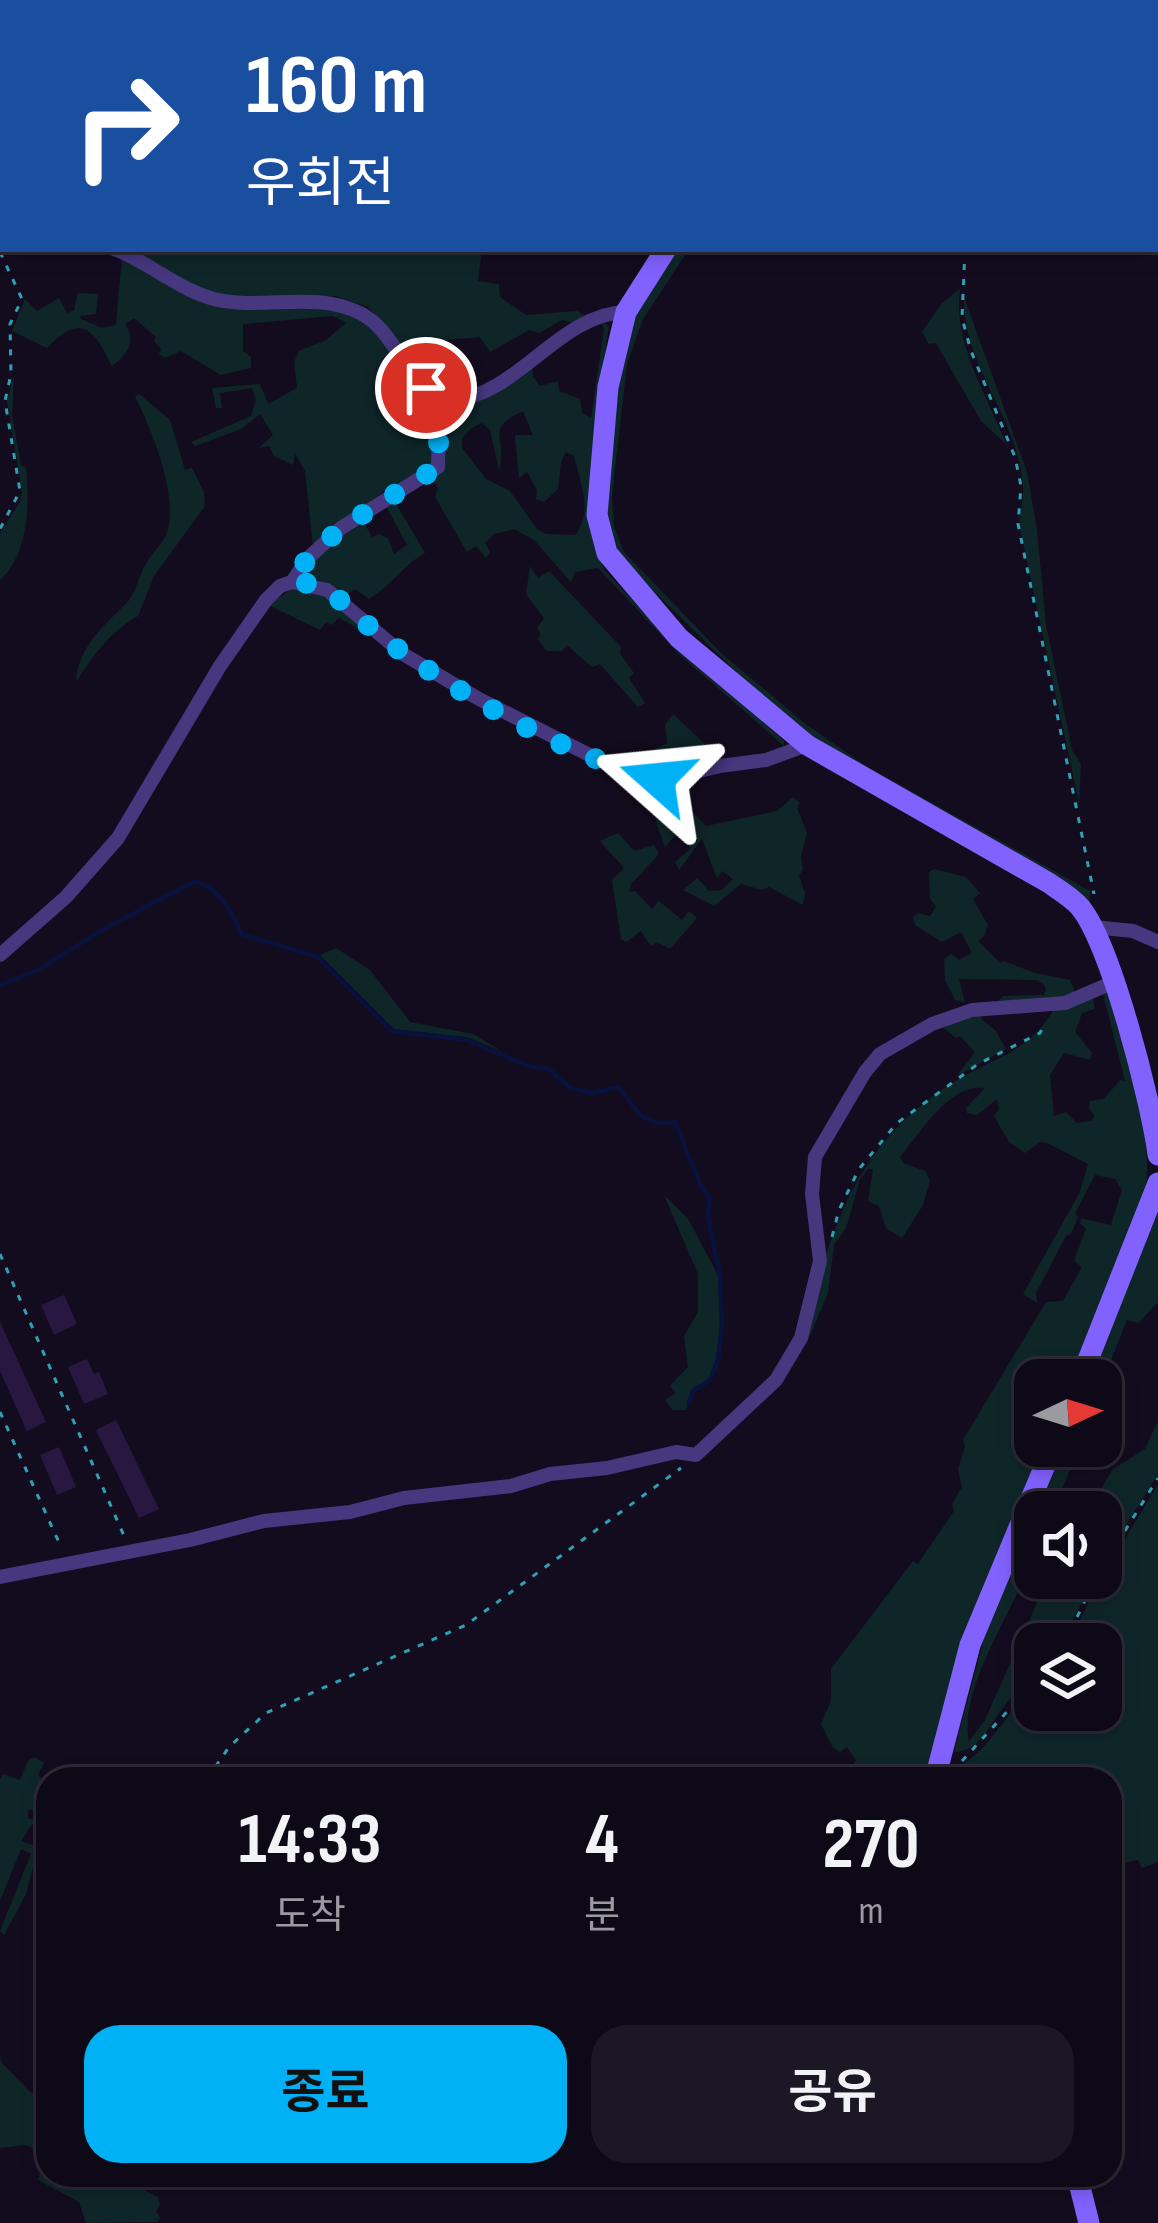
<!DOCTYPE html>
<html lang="ko">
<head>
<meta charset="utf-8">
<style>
  body { margin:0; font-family:"Sofia Sans Condensed","Noto Sans KR",sans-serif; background:#1c1724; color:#f1f3f6; height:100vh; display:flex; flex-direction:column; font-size:45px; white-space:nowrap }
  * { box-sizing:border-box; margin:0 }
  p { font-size:39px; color:#9b9aa1 }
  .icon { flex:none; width:66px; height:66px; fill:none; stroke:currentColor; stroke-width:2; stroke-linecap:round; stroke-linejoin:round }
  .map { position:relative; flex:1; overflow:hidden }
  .sheet { position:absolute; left:36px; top:1767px; width:1086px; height:420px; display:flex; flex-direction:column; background:#0e0917; border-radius:36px; box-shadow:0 6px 18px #0003,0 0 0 3px #2e2a36 }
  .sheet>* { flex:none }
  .hud { position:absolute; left:0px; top:0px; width:1158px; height:252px; box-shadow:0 6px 18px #0003,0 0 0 3px #2e2a36; background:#1a4fa0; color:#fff; overflow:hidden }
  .needle { width:78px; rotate:86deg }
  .tools { position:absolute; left:1014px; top:1359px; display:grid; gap:24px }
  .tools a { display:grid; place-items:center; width:108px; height:108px; border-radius:24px; background:#0e0917; box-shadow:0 6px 18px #0003,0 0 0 3px #2e2a36; font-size:60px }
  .pin { position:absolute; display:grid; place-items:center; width:102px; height:102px; color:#fff; margin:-51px; border:6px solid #fff; border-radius:50%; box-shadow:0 3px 12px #0007 }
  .me { position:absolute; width:132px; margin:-66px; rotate:288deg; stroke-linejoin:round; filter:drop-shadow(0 0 9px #0008) }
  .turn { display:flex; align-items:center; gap:42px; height:252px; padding:0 48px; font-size:54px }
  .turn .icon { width:156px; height:156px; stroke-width:2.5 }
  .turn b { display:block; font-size:84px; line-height:102px }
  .eta { display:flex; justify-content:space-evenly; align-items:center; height:204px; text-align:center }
  .eta b { font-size:72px; font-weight:700; line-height:84px }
  .button { display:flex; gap:24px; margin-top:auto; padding:24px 48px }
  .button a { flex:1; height:138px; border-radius:36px; background:#00b1f6; color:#111; font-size:48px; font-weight:700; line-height:138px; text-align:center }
  .button a+a { background:#1c1724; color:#f1f3f6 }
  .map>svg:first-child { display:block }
  .green { fill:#0f2629; fill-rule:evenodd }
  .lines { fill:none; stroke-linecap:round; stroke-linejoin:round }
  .stream { stroke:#08123c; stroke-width:4.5 }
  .building { fill:#281841 }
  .path { stroke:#2ca2b2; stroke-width:3; stroke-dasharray:6 9; stroke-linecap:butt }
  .minor { stroke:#46377f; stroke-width:14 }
  .secondary { stroke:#8262ff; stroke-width:21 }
  .route { stroke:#00b1f6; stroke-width:21; stroke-dasharray:0 37.8 }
</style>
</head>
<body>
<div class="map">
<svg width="1158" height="2223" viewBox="0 0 1158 2223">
  <rect width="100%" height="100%" fill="#130c1f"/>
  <g class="green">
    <path d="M52,0H686L53,3Z"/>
    <path d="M136,249H482L478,281L499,284L500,297L526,315L577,311L585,316L573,323L562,320L539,333L529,330L490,352L480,337L446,340L443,361L431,382L368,307L336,296L239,299L199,288L136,253Z"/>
    <path d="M678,249H689L643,319L627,364L612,495L614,527L624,552L721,653L807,725L866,766L1090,891V912L818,741L771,706L623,561L605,522L612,417L632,322Z"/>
    <path d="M122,257L195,297L324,307L365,321L443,403L436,459L421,476L388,488L313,546L305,471L295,454L293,465L274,456L269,446L259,448L273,435L260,414L241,429L195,446L191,442L251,416L256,400L252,388L220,393L222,408H216L212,388L260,384L268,404L297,388L294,362L299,351L326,340L346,323L333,316L243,324V351L251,357V368L221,375L181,351L165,358L159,354L161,349L154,341L156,337L134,318L125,324C137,340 127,356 112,366C94,330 82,311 47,348L12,331L25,299L37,311L59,298L67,313L74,310L78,293L98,294L96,314L80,316L81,319L102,328L116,325Z"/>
    <path d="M960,289C952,343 988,396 1006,444L981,421L936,343L929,344L922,332L942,303Z"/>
    <path d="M964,297L1027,472L1037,530L1046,625L1072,750L1081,764L1079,803L1019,524C1020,512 1024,498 1023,486C1019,419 962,365 964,297Z"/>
    <path d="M601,322L609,326L596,411L588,516L598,556L606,572L651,620L784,741V746L680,655L598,568L575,572L571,582L534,540L514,529L494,534L485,543L490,552L486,558L476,546L467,552L435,497L438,488L432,477L443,425L455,405L532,364L533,377L540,386L558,381L559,391L580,399L582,413L591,418L604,329ZM523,411L533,435H515L519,478L527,472L537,490L536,499L544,502L558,489L561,462L566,452L574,456C580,481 594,512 575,535L546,534L537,529L510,491L486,479L462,448V439L470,429L482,423L490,430L499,470C508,436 483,430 523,411Z"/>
    <path d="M14,375L12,416L21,465L26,468C30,505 28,555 0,580V533L20,502L22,491L7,401Z"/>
    <path d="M139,394L170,420L185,470L192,468L204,492L205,506L154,576L138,616C110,632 94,654 76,682C78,648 102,627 125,605C137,593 138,576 146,564C152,552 162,546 167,533C179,497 152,429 135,397Z"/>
    <path d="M393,499L425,553C402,566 392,585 369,599L355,589L344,596L306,572L332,541L362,519L372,537L379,534L388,538L394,554L407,545L385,504Z"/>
    <path d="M530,566L538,578L549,571L621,647L620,654L634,673L629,678L645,703L638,707L600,664L592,667L567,645L562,651H547L538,639L541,634L537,628L544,618L526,594Z"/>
    <path d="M296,586L319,589L363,626L361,630L339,618L331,625L326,622L320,630L268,605Z"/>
    <path d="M673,714L723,761L647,772L641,761L643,755L667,743L665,725Z"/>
    <path d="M637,780C670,785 685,803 706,826L777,811L793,797L800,803L797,808L807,833L801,856L803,869L799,876L805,893L803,905L769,887L762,890L741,884L714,906L683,890L697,878L709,891L722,890L733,879L722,871L717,878L702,839L679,870L675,862L688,851L694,838L684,826L665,847L656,822L659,813L672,808V802L665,798L655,801Z"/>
    <path d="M618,833L634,851L654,845L659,854L631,884L629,892L635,891L652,909L659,901L682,920L689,911L697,918L670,949L657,942L651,946L641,931L626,942L621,939L612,880L624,868L600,841Z"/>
    <path d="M934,869L966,877L980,893L973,899L988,925L984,936L978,941L1000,963L1004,961L1035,973L1070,980L1076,994L1033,1003L998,1001L1003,996L1044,995L1046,989L1043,983L1036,980L959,979L965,1002L955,1000L945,980L944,959L951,954L959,960L972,953L961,932L942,942L915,925L913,917L918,913L930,916L936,906L930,899L929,872Z"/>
    <path d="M336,948L370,970L410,1022L473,1034L503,1052L467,1037L394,1029L320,955Z"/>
    <path d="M1102,990L1110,997C1123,1052 1153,1130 1146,1186L1069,1380H1035V1446H1041L966,1634L925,1779H847L856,1760L847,1747L840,1752L833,1748L821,1724L831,1701V1669L913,1561L918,1564L954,1511L952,1504L962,1487L958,1469L965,1447L963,1440L1046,1302L1063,1301L1082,1267L1074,1261L1086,1229L1080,1223L1081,1218L1111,1225L1122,1190L1115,1179L1095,1175L1075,1213L1078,1217L1071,1234L1066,1236L1036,1293L1037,1303L1023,1294L1080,1192L1088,1164L1047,1143L1040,1142L1025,1153L1009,1142L994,1116L999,1109L997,1099L977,1115L967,1113L966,1108L985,1088C949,1083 921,1132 900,1157L903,1163L925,1171L930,1181L923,1205L902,1238L886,1228L879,1206L868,1201L873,1169H868L860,1180L846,1228L834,1245L828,1293L808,1340L803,1343C828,1237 850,1151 946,1087C986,1060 1032,1053 1054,1008L1092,993L1095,1009L1082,1013L1075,1032L1092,1053L1090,1060L1064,1053L1050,1075L1054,1116L1066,1112L1077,1123L1091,1121L1095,1116L1089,1109L1090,1101L1104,1099L1120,1080L1125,1081Z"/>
    <path d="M981,1011V1019L996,1031L1006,1049L957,1076L975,1052L960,1036L956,1038L941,1026Z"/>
    <path d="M664,1195L688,1219L718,1275L720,1325L716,1360L708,1379L692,1390L686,1410H673L665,1400L676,1393L670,1386L688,1367L684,1336L698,1312V1274Z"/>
    <path d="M1158,1213V1302L1138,1323L1127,1320L1101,1385V1380H1088Z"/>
    <path d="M1158,1421V1474L1101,1565V1512H1087L1113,1469L1145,1449Z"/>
    <path d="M1060,1446H1080L1052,1512H1035C1035,1524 1037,1539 1034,1551C1020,1603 957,1686 969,1741L985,1720L1048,1578H1094L1061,1644H1035V1677C1024,1686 1013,1694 1005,1705C990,1724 980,1752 954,1752L984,1639Z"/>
    <path d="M1158,1485V1862L1142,1868L1138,1860L1110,1866V1779H949C954,1768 959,1767 969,1760C995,1741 1009,1708 1035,1687V1710H1101V1644H1068L1102,1576Z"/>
    <path d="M34,1757L44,1763L38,1775L46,1784V1799L40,1809L28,1810V1818L35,1820L21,1841L38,1847L26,1894L4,1935L0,1931L31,1854L21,1849L0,1901V1779L3,1774L20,1780L28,1761Z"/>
    <path d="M0,2056L1,2062L30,2092L48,2101V2155L25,2145L0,2148Z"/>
    <path d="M48,2166V2175H171L178,2183L176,2189L156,2182L147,2184L146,2191L158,2197L160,2205L156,2211L160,2218L157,2222L86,2223L79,2202L38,2180L41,2169Z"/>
  </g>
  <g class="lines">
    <path class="stream" d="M0,985L38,970L104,929L195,881C219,887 233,913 241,934L318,957L392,1031L466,1040L529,1066L549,1069L570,1088L593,1093L619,1087C636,1108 642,1128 675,1122L700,1184L709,1197L708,1217L720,1275L722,1326L718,1360L710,1380L693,1391L689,1403"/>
  </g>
  <g class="building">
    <path d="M64,1295L77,1324L54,1335L41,1305Z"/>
    <path d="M0,1322L46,1422L27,1431L0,1371Z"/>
    <path d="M87,1359L94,1374L99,1372L108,1394L84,1404L68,1367Z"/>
    <path d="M116,1420L159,1509L139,1518L96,1430Z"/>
    <path d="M59,1447L76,1487L57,1495L40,1455Z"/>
  </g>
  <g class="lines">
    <g class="path">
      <path d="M894,0L895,3"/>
      <path d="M965,249L962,318L971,351L1015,457L1021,486L1018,524L1094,894"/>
      <path d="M0,252L22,299L10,324L11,374L5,401L20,491L0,529"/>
      <path d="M832,1237L839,1210L859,1169L897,1123L978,1064L1040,1033L1045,1023"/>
      <path d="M0,1254L125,1538"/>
      <path d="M0,1412L61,1547"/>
      <path d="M1101,1569L1158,1478"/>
      <path d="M1064,1644L1096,1578"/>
      <path d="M962,1761L1035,1681"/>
      <path d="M207,1779L229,1747L266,1713L466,1625L681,1468"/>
    </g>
    <g class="minor">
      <path d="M0,218L3,219"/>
      <path d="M114,249C149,262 177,289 214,299C262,311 314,290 360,313C399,332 406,392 452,400C518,396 558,314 626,312"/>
      <path d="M292,582L307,559L341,528L438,467L439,422L452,400"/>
      <path d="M1093,927L1133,931L1158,942"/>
      <path d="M0,955L66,897L118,838L220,666L266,600L280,586L292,582L327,590L403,654L479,699L615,768L657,779L671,778L720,766L766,760L807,745"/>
      <path d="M0,1577L190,1540L264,1521L350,1512L404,1498L511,1486L550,1474L607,1468L676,1452L696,1455L776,1380L801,1338L820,1261L812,1194L815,1157L865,1072L880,1054L932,1024L972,1010L1065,1003L1114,982"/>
    </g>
    <g class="secondary">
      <path d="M837,3L839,0"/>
      <path d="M666,249L626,312L608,387L597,515L607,553L679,638L807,745L1049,883C1059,890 1071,897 1079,906C1110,940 1152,1105 1158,1155"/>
      <path d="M1080,1380L1158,1183"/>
      <path d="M935,1779L970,1645L1053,1446"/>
      <path d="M1077,2175L1089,2223"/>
    </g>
  </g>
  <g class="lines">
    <path class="route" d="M426,388L434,395L452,400L439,422L438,467L341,528L307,559L292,582C329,581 351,612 377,633C450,691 567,756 657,779"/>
  </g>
</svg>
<div class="tools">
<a><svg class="needle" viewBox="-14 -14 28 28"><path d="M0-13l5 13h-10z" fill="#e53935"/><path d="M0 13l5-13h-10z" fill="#9b9aa1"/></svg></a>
<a><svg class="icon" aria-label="sound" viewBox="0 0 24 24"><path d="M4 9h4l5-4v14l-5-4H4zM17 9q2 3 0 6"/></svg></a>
<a><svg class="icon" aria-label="layers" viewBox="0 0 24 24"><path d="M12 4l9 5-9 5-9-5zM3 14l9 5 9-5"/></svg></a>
</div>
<div class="pin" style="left:426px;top:388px;background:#d93025"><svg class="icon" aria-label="arrive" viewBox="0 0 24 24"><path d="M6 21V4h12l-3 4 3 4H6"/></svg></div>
<svg class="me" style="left:657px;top:779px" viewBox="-20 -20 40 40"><path d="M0-17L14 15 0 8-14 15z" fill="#00b1f6" stroke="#fff" stroke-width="4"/></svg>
<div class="hud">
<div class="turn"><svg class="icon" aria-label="right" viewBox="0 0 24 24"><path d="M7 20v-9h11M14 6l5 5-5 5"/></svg><div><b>160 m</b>우회전</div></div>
</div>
<section class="sheet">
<div class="eta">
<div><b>14:33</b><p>도착</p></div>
<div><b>4</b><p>분</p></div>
<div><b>270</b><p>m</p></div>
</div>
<div class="button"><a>종료</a><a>공유</a></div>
</section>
</div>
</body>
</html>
